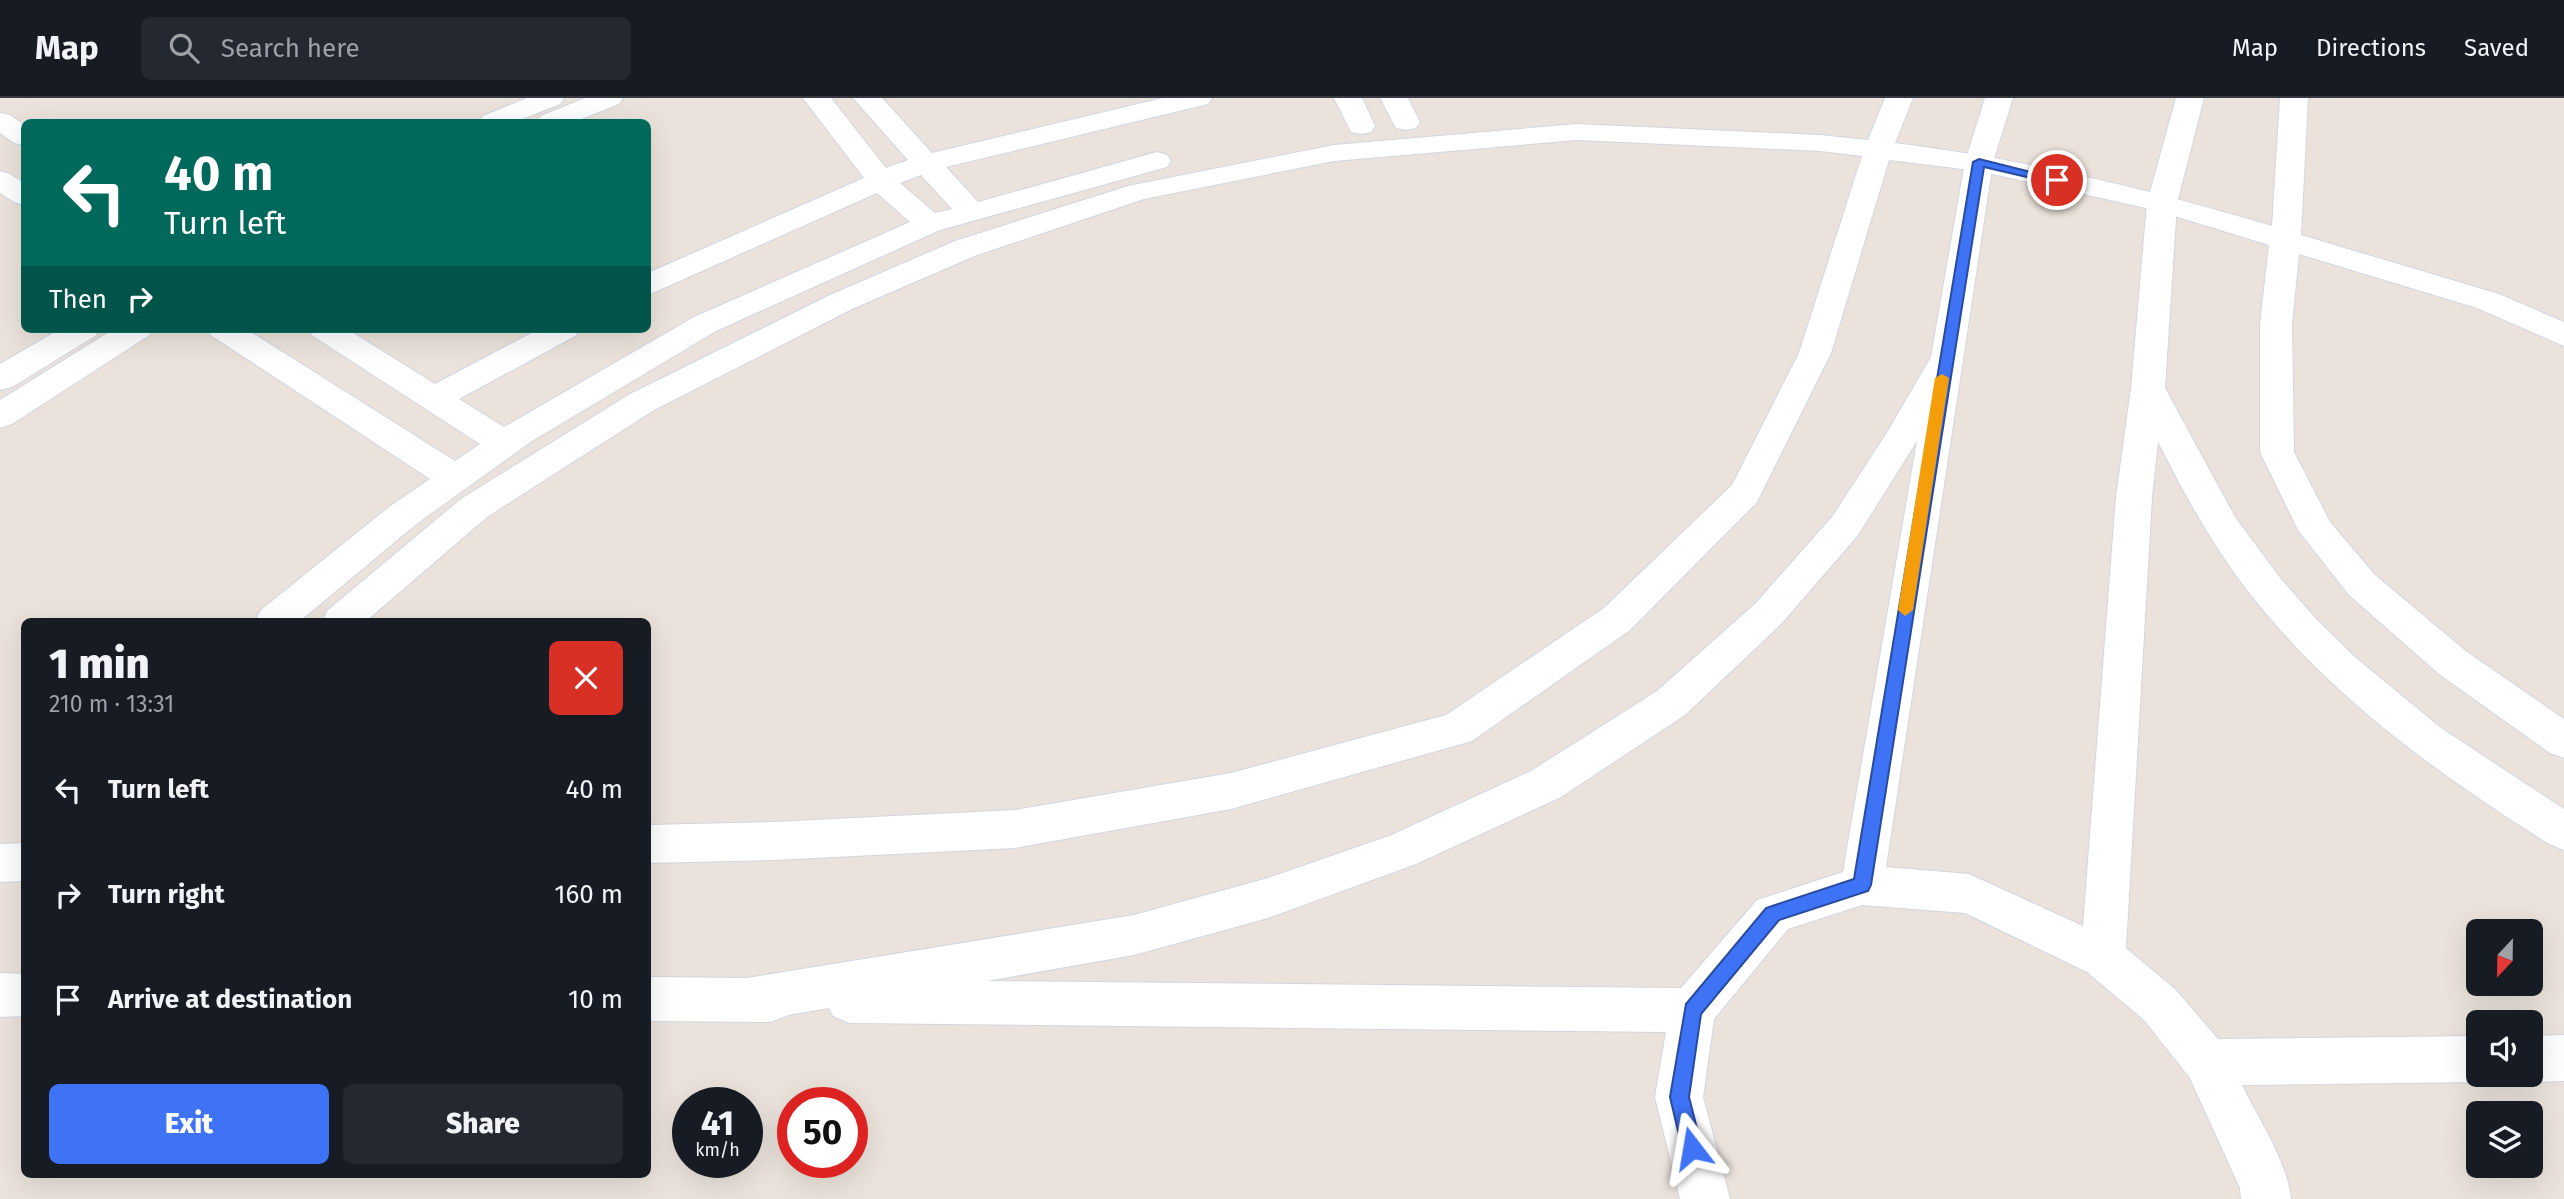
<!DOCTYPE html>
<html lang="en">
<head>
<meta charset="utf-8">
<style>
  body { margin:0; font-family:"Fira Sans",sans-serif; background:#242831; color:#f1f3f6; height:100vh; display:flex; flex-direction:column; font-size:26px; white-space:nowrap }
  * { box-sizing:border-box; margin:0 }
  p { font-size:23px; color:#9ea1a6 }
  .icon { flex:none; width:38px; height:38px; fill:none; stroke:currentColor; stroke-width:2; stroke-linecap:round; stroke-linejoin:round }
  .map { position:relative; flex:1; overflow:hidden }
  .panel { position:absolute; left:21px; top:520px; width:630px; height:560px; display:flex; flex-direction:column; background:#171b24; border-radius:10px; box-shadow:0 7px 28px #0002 }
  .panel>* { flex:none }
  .hud { position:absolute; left:21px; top:21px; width:630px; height:214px; border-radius:10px; box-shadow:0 7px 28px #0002; background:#00695c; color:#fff; overflow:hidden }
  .needle { width:46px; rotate:202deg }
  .buttons { position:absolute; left:2466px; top:821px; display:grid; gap:14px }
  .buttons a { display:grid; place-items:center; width:77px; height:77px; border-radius:10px; background:#171b24; box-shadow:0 7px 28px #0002; font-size:35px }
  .speed { position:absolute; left:672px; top:989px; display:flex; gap:14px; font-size:35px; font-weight:700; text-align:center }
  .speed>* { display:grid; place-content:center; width:91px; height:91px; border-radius:50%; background:#171b24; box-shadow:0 7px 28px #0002; line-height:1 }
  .speed small { font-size:18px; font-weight:400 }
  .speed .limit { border:10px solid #d22; background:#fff; color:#111 }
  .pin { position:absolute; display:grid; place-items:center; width:60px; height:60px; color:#fff; margin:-30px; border:4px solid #fff; border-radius:50%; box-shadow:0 2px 7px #0007 }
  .me { position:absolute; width:77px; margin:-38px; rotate:346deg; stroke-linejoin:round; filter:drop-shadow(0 0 5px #0008) }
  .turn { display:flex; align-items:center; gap:24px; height:147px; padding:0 28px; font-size:32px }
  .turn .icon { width:91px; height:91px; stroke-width:2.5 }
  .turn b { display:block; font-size:49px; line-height:60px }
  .then { display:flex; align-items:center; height:66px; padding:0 28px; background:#0003; gap:14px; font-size:26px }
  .round { display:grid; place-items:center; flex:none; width:74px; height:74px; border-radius:10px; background:#242831 }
  .headline { display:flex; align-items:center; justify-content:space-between; height:119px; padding:0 28px }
  h1 { font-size:42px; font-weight:800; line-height:52px }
  .button { display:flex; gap:14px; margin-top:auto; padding:14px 28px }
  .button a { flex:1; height:80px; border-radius:10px; background:#3e73f6; color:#fff; font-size:28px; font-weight:800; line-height:80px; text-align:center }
  .button a+a { background:#242831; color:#f1f3f6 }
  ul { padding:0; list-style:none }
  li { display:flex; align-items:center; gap:21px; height:105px; padding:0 28px }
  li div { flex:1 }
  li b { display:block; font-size:26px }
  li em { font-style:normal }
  header { display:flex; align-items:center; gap:42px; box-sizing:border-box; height:98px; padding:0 35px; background:#171b24; border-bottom:2px solid #363941 }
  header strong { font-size:33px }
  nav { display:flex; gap:38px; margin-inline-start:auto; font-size:24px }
  .search { width:490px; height:63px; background:#242831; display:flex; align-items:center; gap:18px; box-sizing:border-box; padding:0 24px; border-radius:10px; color:#9ea1a6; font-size:26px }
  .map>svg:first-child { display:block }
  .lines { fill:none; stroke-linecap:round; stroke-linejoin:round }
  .minor-casing { stroke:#d1d6e2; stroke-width:2 }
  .secondary-casing { stroke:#d1d6e2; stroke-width:2 }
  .minor { fill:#fff; fill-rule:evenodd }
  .secondary { fill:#fff; fill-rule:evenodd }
  .route { fill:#3e73f6; stroke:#284ba0; stroke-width:2 }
  .slow { fill:#f59e0b }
</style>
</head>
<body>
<header>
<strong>Map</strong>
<div class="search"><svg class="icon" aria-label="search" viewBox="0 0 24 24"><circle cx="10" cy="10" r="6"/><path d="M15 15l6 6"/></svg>Search here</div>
<nav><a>Map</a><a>Directions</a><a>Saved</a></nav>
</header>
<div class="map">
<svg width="2564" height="1101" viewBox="0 0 2564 1101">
  <rect width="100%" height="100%" fill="#ebe3db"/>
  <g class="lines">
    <g class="minor-casing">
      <g id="minor">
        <path d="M527,0H564L560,6L515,24H479L483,18Z"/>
        <path d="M585,0H623L619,6L574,24H537L541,18Z"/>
        <path d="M803,0H831L886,70L908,62L853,0H882L932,55L1163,0H1212L1208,6L946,69L978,104L1157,54L1167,57L1171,63L1167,69L940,132L716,233L532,343L415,427L300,523H255L261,512L389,409L430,381L212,238L207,231H246L455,363L480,346L313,238L308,231H347L435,286L539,231H580L575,238L459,301L504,329L694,219L910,124L877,95L648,197V175L864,80ZM921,77L952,111L935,115L900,85Z"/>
        <path d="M1334,0H1362L1375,28L1371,34L1361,36L1351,34Z"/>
        <path d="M1380,0H1408L1420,24L1416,30L1406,32L1396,30Z"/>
        <path d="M1885,0H1913L1895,45C2024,61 2147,91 2272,128L2280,0H2308L2301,137L2499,196L2564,224V248L2477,210L2299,156L2292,226L2294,354L2330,424L2375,477L2467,554L2564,621V660L2550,655L2439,576L2349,497L2298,432L2260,354V226L2269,147L2155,112L1979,73L1889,62L1831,255L1757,404L1630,532L1472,643L1231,711L1015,750L774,762L648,765V727L774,724L1015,712L1231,675L1446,617L1604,510L1732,387L1799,255L1862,58L1820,53L1577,42L1334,63L1144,101L977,157L852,211L654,312L487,419L366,523H322L328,512L461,401L630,296L830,197L955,143L1128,88L1334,47L1577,26L1820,37L1868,42Z"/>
        <path d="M0,15L10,17L24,27V47L14,45L0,35Z"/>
        <path d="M0,73L10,76L24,85V107L14,104L0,95Z"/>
        <path d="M60,231H100L95,238L12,289L0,292V266Z"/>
        <path d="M114,231H153L148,238L12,326L0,330V302Z"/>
        <path d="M24,745V783L0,784V746Z"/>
      </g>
    </g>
    <g class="secondary-casing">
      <g id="secondary">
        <path d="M1985,0H2013L1993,64L1886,769L1969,776L2083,828L2116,399L2131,290L2147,105L2176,0H2204L2177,105L2165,290L2235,419L2281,481L2317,522L2356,560L2441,630L2564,711V752L2549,746C2441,678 2336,603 2255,502C2216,454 2186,399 2158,344L2152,399L2126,850L2176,892L2218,941L2478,938V976L2495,977L2478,984L2242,987C2258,1020 2288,1065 2291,1101H2241L2240,1090L2190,980L2144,922L2087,874L1965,815L1862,807L1788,831L1714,921L1703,999L1730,1101H1680L1655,999L1666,934L849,925L833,918L829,910L788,917L771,924L648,923V879L747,880L1134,817L1268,780L1389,738L1531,673L1657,593L1756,505L1832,419L1888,333L1931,259L1965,64ZM1917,343L1843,774L1757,802L1681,890L987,883L1134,857L1268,820L1416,766L1561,699L1685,617L1782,525L1858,437Z"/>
        <path d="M0,875L24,876V918L0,919Z"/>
        <path d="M2564,937V983L2530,984L2513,977L2530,976V938Z"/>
      </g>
    </g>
    <use href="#minor" class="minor"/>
    <use href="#secondary" class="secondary"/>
  </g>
  <path class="route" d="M1979,61L2063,82L2057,86L1984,69L1871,787L1868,793L1779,822L1701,916L1689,999L1702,1050L1699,1057L1692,1060L1685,1057L1682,1050L1670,999L1686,906L1766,810L1854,781L1973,64Z"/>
  <path class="slow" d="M1942,276L1949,280L1913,512L1905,518L1898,512L1935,280Z"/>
</svg>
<div class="buttons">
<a><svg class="needle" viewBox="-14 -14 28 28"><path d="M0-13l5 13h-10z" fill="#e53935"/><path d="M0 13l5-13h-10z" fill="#9ea1a6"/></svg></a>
<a><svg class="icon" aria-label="sound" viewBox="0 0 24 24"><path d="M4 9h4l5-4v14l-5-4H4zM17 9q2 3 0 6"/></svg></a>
<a><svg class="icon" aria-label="layers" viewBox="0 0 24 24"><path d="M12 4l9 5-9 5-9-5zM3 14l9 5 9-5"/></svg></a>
</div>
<div class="speed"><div>41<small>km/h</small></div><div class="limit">50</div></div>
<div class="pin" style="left:2057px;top:82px;background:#d93025"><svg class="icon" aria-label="arrive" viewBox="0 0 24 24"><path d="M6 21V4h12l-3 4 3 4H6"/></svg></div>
<svg class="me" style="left:1692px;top:1050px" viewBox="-20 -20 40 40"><path d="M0-17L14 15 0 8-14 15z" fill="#3e73f6" stroke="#fff" stroke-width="4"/></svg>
<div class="hud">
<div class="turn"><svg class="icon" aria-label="left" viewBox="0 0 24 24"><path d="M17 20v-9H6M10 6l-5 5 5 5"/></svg><div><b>40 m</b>Turn left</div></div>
<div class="then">Then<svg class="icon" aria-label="right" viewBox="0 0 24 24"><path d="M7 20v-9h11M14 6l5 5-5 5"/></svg></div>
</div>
<section class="panel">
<div class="headline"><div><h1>1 min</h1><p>210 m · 13:31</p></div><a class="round" style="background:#d93025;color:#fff"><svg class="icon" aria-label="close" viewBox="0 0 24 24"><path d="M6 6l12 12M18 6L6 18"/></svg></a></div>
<ul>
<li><svg class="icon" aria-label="left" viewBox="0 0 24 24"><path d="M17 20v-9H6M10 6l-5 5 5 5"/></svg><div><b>Turn left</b></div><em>40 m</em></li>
<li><svg class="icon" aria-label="right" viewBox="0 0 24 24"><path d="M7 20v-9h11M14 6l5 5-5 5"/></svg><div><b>Turn right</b></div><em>160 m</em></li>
<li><svg class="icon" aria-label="arrive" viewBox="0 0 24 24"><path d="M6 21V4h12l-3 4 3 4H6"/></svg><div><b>Arrive at destination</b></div><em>10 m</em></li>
</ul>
<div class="button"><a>Exit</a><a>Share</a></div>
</section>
</div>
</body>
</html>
